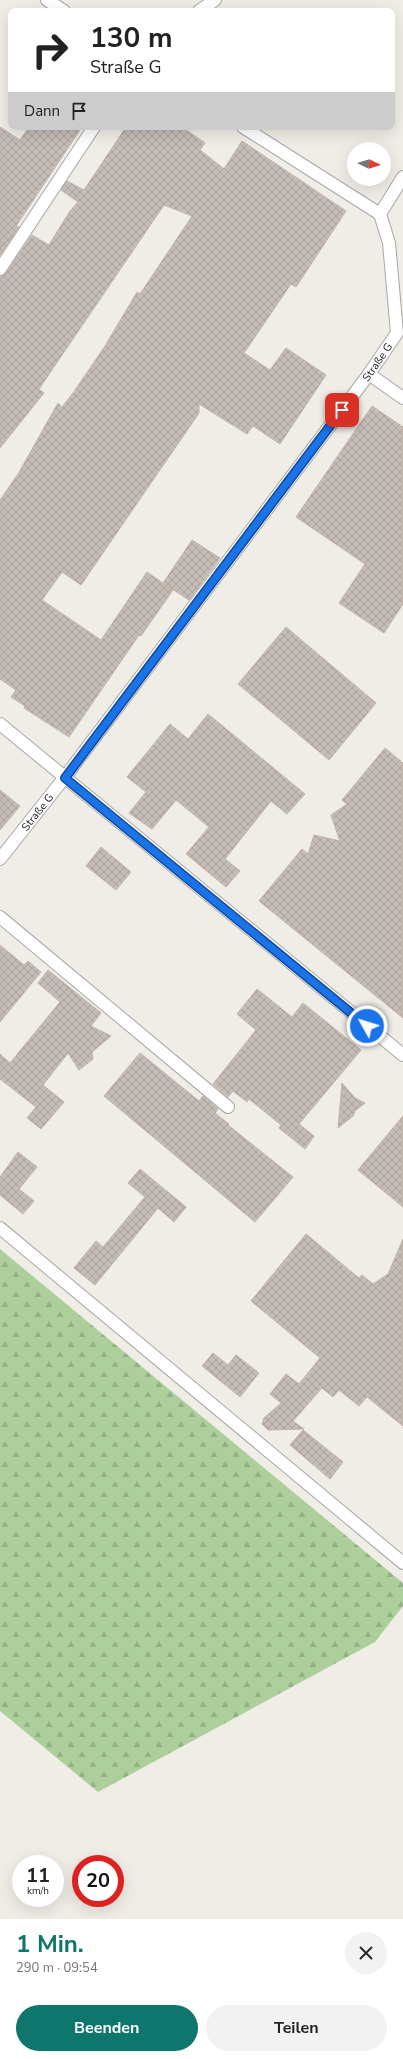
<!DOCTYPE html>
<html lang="de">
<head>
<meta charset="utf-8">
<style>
  body { margin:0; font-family:"Nunito Sans",sans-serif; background:#f2f2f2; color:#222; height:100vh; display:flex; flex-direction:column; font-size:15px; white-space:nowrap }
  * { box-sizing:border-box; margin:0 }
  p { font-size:13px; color:#767676 }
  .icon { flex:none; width:22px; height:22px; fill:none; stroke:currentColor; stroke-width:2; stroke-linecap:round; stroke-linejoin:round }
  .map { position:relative; height:1919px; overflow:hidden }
  .sheet { display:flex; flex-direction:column; background:#fff; flex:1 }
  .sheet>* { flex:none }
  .hud { position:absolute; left:8px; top:8px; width:387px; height:122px; border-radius:8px; box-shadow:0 4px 16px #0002; background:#fff; color:#222; overflow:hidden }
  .needle { width:26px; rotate:95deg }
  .buttons { position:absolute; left:347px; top:142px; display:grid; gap:8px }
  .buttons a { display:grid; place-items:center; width:44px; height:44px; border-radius:50%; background:#fff; box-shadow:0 4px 16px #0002; font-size:20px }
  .speed { position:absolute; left:12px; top:1855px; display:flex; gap:8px; font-size:20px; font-weight:700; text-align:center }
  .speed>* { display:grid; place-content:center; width:52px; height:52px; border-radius:50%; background:#fff; box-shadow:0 4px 16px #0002; line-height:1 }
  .speed small { font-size:10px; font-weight:400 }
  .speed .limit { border:6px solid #d22; background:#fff; color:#111 }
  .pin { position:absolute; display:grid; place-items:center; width:34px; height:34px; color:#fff; margin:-17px; border-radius:8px; box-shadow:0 2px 6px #0006 }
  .me { position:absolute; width:44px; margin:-22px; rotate:309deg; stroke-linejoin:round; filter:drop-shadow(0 0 3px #0008) }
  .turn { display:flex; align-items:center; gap:14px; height:84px; padding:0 16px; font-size:18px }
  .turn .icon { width:52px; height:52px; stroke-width:2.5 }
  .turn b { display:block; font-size:28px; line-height:34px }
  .then { display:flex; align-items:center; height:38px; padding:0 16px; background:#0003; gap:8px; font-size:15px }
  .round { display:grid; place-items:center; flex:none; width:42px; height:42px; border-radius:21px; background:#f2f2f2 }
  .headline { display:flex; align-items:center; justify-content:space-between; height:68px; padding:0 16px }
  h1 { font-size:24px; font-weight:700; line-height:30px; color:#0f766e }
  .cta { display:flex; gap:8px; margin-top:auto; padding:8px 16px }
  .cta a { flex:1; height:46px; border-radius:24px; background:#0f766e; color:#fff; font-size:16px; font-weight:700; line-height:46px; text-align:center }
  .cta a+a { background:#f2f2f2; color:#222 }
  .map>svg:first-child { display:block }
  .forest { fill:url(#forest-firs) }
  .building { fill:url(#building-cross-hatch); stroke:#c2b3a9 }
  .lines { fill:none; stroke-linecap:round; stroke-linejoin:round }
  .service-casing { stroke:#a7a7a7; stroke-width:14 }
  .service { stroke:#fff; stroke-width:12 }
  .route-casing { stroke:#114b97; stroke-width:10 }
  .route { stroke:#1a73e8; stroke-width:7 }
  .labels { text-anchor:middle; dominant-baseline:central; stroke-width:3; stroke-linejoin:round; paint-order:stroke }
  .street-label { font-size:11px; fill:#202020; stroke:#fff }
</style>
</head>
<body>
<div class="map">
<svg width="403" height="1919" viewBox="0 0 403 1919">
  <defs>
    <pattern id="forest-firs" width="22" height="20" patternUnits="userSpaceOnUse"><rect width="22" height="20" fill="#accf9c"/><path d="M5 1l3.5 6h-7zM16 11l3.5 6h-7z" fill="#94b186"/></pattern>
    <pattern id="building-cross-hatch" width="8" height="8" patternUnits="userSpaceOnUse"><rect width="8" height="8" fill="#c5bcb6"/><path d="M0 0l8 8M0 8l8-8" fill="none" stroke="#a9a19c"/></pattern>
  </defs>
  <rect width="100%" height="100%" fill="#f0ede6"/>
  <path class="forest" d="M0,1249L403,1583V1606L375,1642L98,1792L0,1711Z"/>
  <g class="building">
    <path d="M0,127L20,140L29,127H82L16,226L19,227L0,255Z"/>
    <path d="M126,127H182L205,143L200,150L224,169L242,141L346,211L296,287L291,284L244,353L270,370L286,348L326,375L280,444L253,426L247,434L199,404V413L81,585L62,572L42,600L101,640L147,572L173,590L141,636L139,635L69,737L24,708L25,706L11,697L16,690L0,679V500L18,474L58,403L62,407L73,393L105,346L137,292L140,294L192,216L164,205L39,389L44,393L0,448V276L6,273L32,235L49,245L70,211L78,202L61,190L67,181L84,190Z"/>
    <path d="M372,406L403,427V604L384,633L339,603L365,564L296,517Z"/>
    <path d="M192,540L220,558L189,600L163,583Z"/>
    <path d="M286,627L376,703L329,760L238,684Z"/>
    <path d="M208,714L305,794L287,814L271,801L225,859L240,871L226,887L186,854L209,827L176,800L152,829L129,813L146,792L127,777L170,724L188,739Z"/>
    <path d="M385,748L403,763V1018L259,901L302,849L308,854L314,835L340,841L331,815L347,804L342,800Z"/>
    <path d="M0,790L20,806L0,830Z"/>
    <path d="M101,847L131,872L116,890L86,866Z"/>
    <path d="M0,945L24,965L28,961L41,972L0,1022Z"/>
    <path d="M48,970L101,1013L91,1026L111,1036L92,1052L93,1059L79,1070L68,1053L43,1085L64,1102L41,1129L27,1118L36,1107L0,1079V1054L10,1063L60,1002L38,983Z"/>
    <path d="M257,989L292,1017L303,1003L361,1050L299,1124L314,1136L305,1149L279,1128L281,1125L249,1099L247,1102L233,1091L228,1097L213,1084L256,1030L237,1014Z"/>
    <path d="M140,1053L199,1101L203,1096L218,1109L215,1113L229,1124L228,1125L293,1177L255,1222L104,1096Z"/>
    <path d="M342,1083L355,1098L365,1103L355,1111L353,1116L338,1128Z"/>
    <path d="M403,1116V1207L358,1170Z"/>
    <path d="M18,1152L37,1167L19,1189L34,1201L23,1214L0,1195V1177Z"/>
    <path d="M140,1169L186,1207L174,1222L158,1208L95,1285L74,1268L96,1241L103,1247L145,1197L128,1183Z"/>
    <path d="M306,1234L359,1278L362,1275L373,1284L388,1274L403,1239V1426L367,1397L359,1406L339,1390L333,1397L322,1388L293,1421L304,1429L268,1430L262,1424L264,1418L281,1403L270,1394L286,1374L299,1384L320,1358L251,1301Z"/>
    <path d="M213,1353L228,1365L236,1355L259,1373L240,1397L202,1366Z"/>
    <path d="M303,1430L343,1462L330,1479L290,1445Z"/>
  </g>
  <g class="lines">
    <g class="service-casing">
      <g id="service">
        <path d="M47,0L64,11"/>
        <path d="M199,11L215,0"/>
        <path d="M380,214L403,177"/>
        <path d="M0,269L94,127"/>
        <path d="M369,374L403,398"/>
        <path d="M0,724L403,1055"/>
        <path id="s1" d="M0,859L65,777L369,374L397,333L389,243L380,214L243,127"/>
        <path d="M0,917L228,1107"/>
        <path d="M0,1228L403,1563"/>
      </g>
    </g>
    <use href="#service" class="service"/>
  </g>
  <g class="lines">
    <g class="route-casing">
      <path id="route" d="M342,410L65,778L367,1026"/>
    </g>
    <use href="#route" class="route"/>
  </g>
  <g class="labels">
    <g class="street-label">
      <text stroke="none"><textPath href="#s1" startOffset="624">Straße G</textPath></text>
      <text stroke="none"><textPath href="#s1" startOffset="60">Straße G</textPath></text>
    </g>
  </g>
</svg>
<div class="buttons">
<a><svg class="needle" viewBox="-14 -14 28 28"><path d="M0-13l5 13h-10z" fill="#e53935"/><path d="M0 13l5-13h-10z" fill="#767676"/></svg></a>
</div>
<div class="speed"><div>11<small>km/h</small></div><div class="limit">20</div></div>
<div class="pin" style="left:342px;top:410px;background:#d93025"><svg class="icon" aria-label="arrive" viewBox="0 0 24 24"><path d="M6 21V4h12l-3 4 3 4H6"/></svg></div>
<svg class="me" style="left:367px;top:1026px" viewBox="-20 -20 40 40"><circle r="17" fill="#1a73e8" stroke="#fff" stroke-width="3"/><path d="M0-11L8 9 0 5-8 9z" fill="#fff"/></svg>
<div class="hud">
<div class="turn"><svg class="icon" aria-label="right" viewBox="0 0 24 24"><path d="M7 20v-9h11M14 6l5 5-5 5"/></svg><div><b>130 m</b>Straße G</div></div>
<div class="then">Dann<svg class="icon" aria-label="arrive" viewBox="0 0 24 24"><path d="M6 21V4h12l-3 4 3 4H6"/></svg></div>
</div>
</div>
<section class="sheet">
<div class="headline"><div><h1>1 Min.</h1><p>290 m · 09:54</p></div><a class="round"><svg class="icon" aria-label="close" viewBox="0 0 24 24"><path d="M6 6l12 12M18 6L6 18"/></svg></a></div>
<div class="cta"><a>Beenden</a><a>Teilen</a></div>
</section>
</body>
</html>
